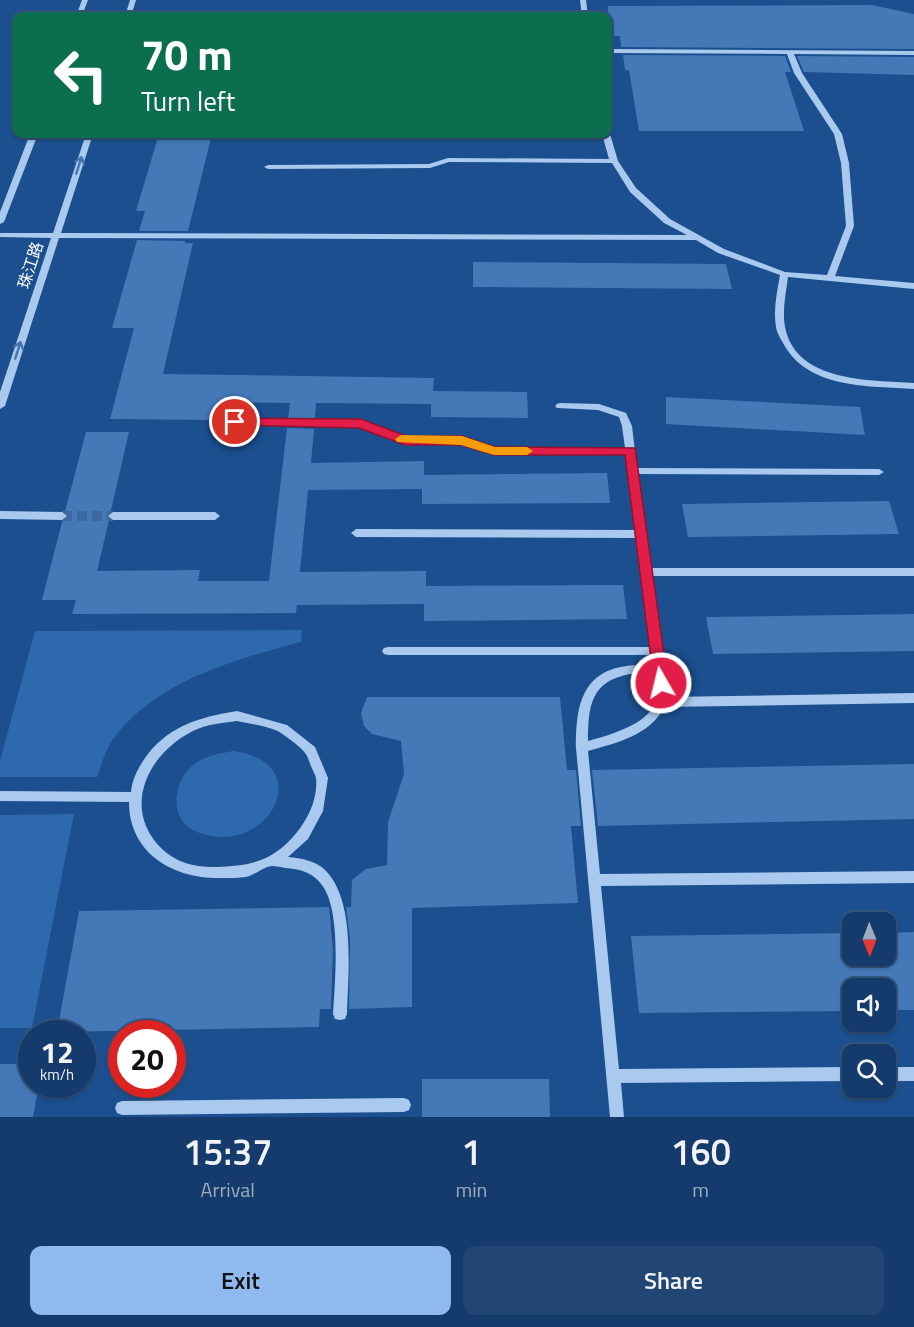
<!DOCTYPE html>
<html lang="en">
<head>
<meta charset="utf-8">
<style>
  body { margin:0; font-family:"Titillium Web","Noto Sans SC",sans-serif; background:#214673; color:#f1f3f6; height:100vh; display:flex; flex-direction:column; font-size:22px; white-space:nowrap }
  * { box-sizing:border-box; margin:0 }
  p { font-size:20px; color:#9dadc1 }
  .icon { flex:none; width:33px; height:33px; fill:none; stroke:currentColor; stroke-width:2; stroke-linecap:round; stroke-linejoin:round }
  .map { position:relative; height:1117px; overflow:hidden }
  .details { display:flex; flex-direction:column; background:#143b6b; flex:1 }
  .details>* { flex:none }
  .hud { position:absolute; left:12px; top:12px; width:600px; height:126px; border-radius:12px; box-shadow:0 2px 4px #0004,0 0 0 2px #33557e; background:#0b6e4f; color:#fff; overflow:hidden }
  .needle { width:39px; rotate:179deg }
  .fabs { position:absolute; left:842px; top:912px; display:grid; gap:12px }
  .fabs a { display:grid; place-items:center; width:54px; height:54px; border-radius:12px; background:#143b6b; box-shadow:0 2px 4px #0004,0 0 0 2px #33557e; font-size:30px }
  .speed { position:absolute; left:18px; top:1020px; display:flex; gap:12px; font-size:30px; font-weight:700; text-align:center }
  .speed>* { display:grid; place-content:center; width:78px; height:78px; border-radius:50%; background:#143b6b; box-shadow:0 2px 4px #0004,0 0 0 2px #33557e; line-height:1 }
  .speed small { font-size:15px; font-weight:400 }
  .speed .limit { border:9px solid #d22; background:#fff; color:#111 }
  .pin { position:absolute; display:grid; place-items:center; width:51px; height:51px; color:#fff; margin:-26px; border:3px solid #fff; border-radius:50%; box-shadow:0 2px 6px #0007 }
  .me { position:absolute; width:66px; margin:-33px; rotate:352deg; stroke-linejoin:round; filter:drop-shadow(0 0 4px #0008) }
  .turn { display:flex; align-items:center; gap:21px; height:126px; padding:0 30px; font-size:27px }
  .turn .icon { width:78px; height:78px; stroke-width:2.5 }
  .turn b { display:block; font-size:42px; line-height:51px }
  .eta { display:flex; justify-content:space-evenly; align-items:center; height:102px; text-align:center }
  .eta b { font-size:36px; font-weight:600; line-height:42px }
  .action { display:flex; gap:12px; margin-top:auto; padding:12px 30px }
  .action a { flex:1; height:69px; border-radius:12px; background:#90b9f0; color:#111; font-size:24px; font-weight:600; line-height:69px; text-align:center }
  .action a+a { background:#214673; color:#f1f3f6 }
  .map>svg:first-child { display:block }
  .green { fill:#2e69ad }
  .building { fill:#4478b7 }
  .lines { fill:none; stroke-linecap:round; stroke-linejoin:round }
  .minor-tunnel { stroke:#3d69a0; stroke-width:10; stroke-dasharray:10 5; stroke-linecap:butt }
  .minor { fill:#a9c9ee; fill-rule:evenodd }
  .oneway { stroke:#4674ac }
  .route { fill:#e11d48; stroke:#92132f; stroke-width:1.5 }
  .slow { fill:#f59e0b }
  .labels { text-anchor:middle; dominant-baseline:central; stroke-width:4.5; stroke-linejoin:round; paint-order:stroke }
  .street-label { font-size:16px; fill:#fff; stroke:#1b4f8f }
</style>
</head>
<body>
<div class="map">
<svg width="914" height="1117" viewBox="0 0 914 1117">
  <rect width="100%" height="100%" fill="#1b4f8f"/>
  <g class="green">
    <path d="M302,630L301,642C234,660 153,682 111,742C105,752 101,766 97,777H0V761L35,631Z"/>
    <path d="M233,751C320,762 268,860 197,832C169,821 172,785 191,767C202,756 218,754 233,751Z"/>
    <path d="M74,814L32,1028H0V815Z"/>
  </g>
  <g class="building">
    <path d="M872,5L914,14V49L621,47L620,36H608V6Z"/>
    <path d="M623,55L785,56L791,72H785L804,131H639L629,70H625Z"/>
    <path d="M797,56L914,57V75L804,72Z"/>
    <path d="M159,134H212L188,231H139L145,211H136Z"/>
    <path d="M137,240L185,241V243H193L163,374L434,378L433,391L527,392L528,418L431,417V404L316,403L315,418H288L290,403L217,402L214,420L110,419L134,328H112Z"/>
    <path d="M473,262L726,264L732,289L473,287Z"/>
    <path d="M666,397L860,407L865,435L666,424Z"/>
    <path d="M287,428L314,429L311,463L424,461V475L607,473L610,503L422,504V489L308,490L300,572L426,571V586L623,585L627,619L424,621V604L297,605L296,613L72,614L76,600H42L62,522L69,516L65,511L86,432H129L111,510L106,516L109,520L97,571L200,570L198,581H269Z"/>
    <path d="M889,501L899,534L688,537L682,504Z"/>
    <path d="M914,614V651L713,654L706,617Z"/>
    <path d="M367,697H560L567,770H576L581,826H571L578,903L412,908V1007L349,1009L350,939L346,907H351L352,880L366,869L387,865L388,822L404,774L401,741L372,734L364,726L361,713Z"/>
    <path d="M914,764V819L598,826L592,770Z"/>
    <path d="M329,907L333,949L331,1009H320L319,1027L57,1032L79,911Z"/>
    <path d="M914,932V1010H885V988H852V1011L639,1013L631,936L852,933V956H885V933Z"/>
    <path d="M0,1064H32V1084H39L33,1117H0Z"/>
    <path d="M422,1079H549L550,1117H422Z"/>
  </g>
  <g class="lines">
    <path class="minor-tunnel" d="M62,516H113"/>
    <g class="minor">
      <path d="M82,0H88L82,16H76Z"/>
      <path d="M130,0H136L131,16H125Z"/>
      <path d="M580,0H586L588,16H582Z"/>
      <path d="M608,49L914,51V55L794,54L802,73L842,134L849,163L854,226L835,276L914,283V289L788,277C786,293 782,311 785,327C796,383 871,380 914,383V389C870,386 812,389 786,348C782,341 777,334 776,327C773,310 777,292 780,275L718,253L696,240L59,238L5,406L0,409V392L51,238L0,237V233H53L86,134H93L61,233L687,235L664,223L630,192L612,163L449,162L430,168L268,169L264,167L268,165L429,164L448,158L609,159L602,134H608V132L610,134L618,161L636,188L670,219L724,249L785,272L827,275L846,226L841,163L834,134L794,73L787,54L608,53Z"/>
      <path d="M30,134H38L4,222L0,224V212Z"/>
      <path d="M560,403L599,404L626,413L632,426L637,468L879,469L884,472L879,475L638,474L651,568H914V576H652L667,683L665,686L666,697L914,693V703L664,707C651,735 616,743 588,751L600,874L914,871V883L601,886L619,1069L852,1067V1081L621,1083L624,1117H610L576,748C576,713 579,675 621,667C631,665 643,664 653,667L652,655H388L384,654L382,651L384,648L388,647H651L637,538L356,537L351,533L356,529L636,530L626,454H494L462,444H405L360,427L235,425L230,422L235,419L361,421L406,438H462L494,448H625L622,426L619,417L598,410L557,408L555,406L557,404ZM630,674H647C651,683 657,691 655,701C651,724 606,736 588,741C588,706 591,681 630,674Z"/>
      <path d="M0,511L62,512L67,516L62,520L0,519Z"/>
      <path d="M113,512H215L220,516L215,520H113L108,516Z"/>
      <path d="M237,711L287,725L315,747L328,778L323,811L308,839L288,857C301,858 317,861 326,871C356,902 348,974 347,1014L345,1019L340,1020L335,1019L333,1014C335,981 341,916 324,888C315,873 301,869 285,868C281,867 276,866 272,866C263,867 255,875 246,877C239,878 231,878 224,878C176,880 129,855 129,802L0,801V791L131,792C132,781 137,770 143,761C165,727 199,717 237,711ZM237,721C250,724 269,726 281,733C288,738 300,746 305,753C308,756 309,762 311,766C312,769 315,774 316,778C319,807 297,839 273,854C255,865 237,866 217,867C197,868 177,863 162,849C121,809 147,754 193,731C207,724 222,723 237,721Z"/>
      <rect x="885" y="1067" width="29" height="14"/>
      <path d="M404,1098L409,1100L411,1105L409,1110L404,1112L122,1115L117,1113L115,1108L117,1103L122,1101Z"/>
    </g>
  </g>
  <defs><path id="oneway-shaft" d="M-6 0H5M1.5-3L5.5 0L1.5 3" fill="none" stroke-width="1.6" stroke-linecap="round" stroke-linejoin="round" transform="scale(1.5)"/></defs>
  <g class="oneway">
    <use href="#oneway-shaft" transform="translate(79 165) rotate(-72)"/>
    <use href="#oneway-shaft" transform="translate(18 350) rotate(-72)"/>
  </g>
  <path class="route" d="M235,418L361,419L406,436H462L495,447L635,448L668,683L666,687H656L654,683L625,455H494L461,445H405L359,428L231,425L229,422Z"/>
  <path class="slow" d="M401,435L462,436L495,447H527L533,451L527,455H494L461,445L397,442L395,439Z"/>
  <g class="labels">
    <g class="street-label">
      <text transform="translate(30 265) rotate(-72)">珠江路</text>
    </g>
  </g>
</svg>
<div class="fabs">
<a><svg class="needle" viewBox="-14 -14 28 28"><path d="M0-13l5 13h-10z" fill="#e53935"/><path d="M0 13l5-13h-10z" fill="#9dadc1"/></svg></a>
<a><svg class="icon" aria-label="sound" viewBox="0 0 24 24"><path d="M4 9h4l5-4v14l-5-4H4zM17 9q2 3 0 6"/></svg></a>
<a><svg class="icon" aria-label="search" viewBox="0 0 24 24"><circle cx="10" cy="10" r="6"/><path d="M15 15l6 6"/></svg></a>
</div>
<div class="speed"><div>12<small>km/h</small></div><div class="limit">20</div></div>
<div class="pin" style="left:235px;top:422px;background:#d93025"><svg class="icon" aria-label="arrive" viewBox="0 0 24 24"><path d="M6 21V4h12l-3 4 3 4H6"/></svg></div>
<svg class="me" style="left:661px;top:683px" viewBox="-20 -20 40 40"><circle r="17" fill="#e11d48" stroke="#fff" stroke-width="3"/><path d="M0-11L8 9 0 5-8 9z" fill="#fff"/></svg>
<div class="hud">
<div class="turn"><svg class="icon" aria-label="left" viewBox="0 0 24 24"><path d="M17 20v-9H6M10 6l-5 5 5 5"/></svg><div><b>70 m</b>Turn left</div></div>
</div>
</div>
<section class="details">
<div class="eta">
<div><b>15:37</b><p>Arrival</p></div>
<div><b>1</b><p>min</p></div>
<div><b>160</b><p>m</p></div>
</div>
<div class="action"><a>Exit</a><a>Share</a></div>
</section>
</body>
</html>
